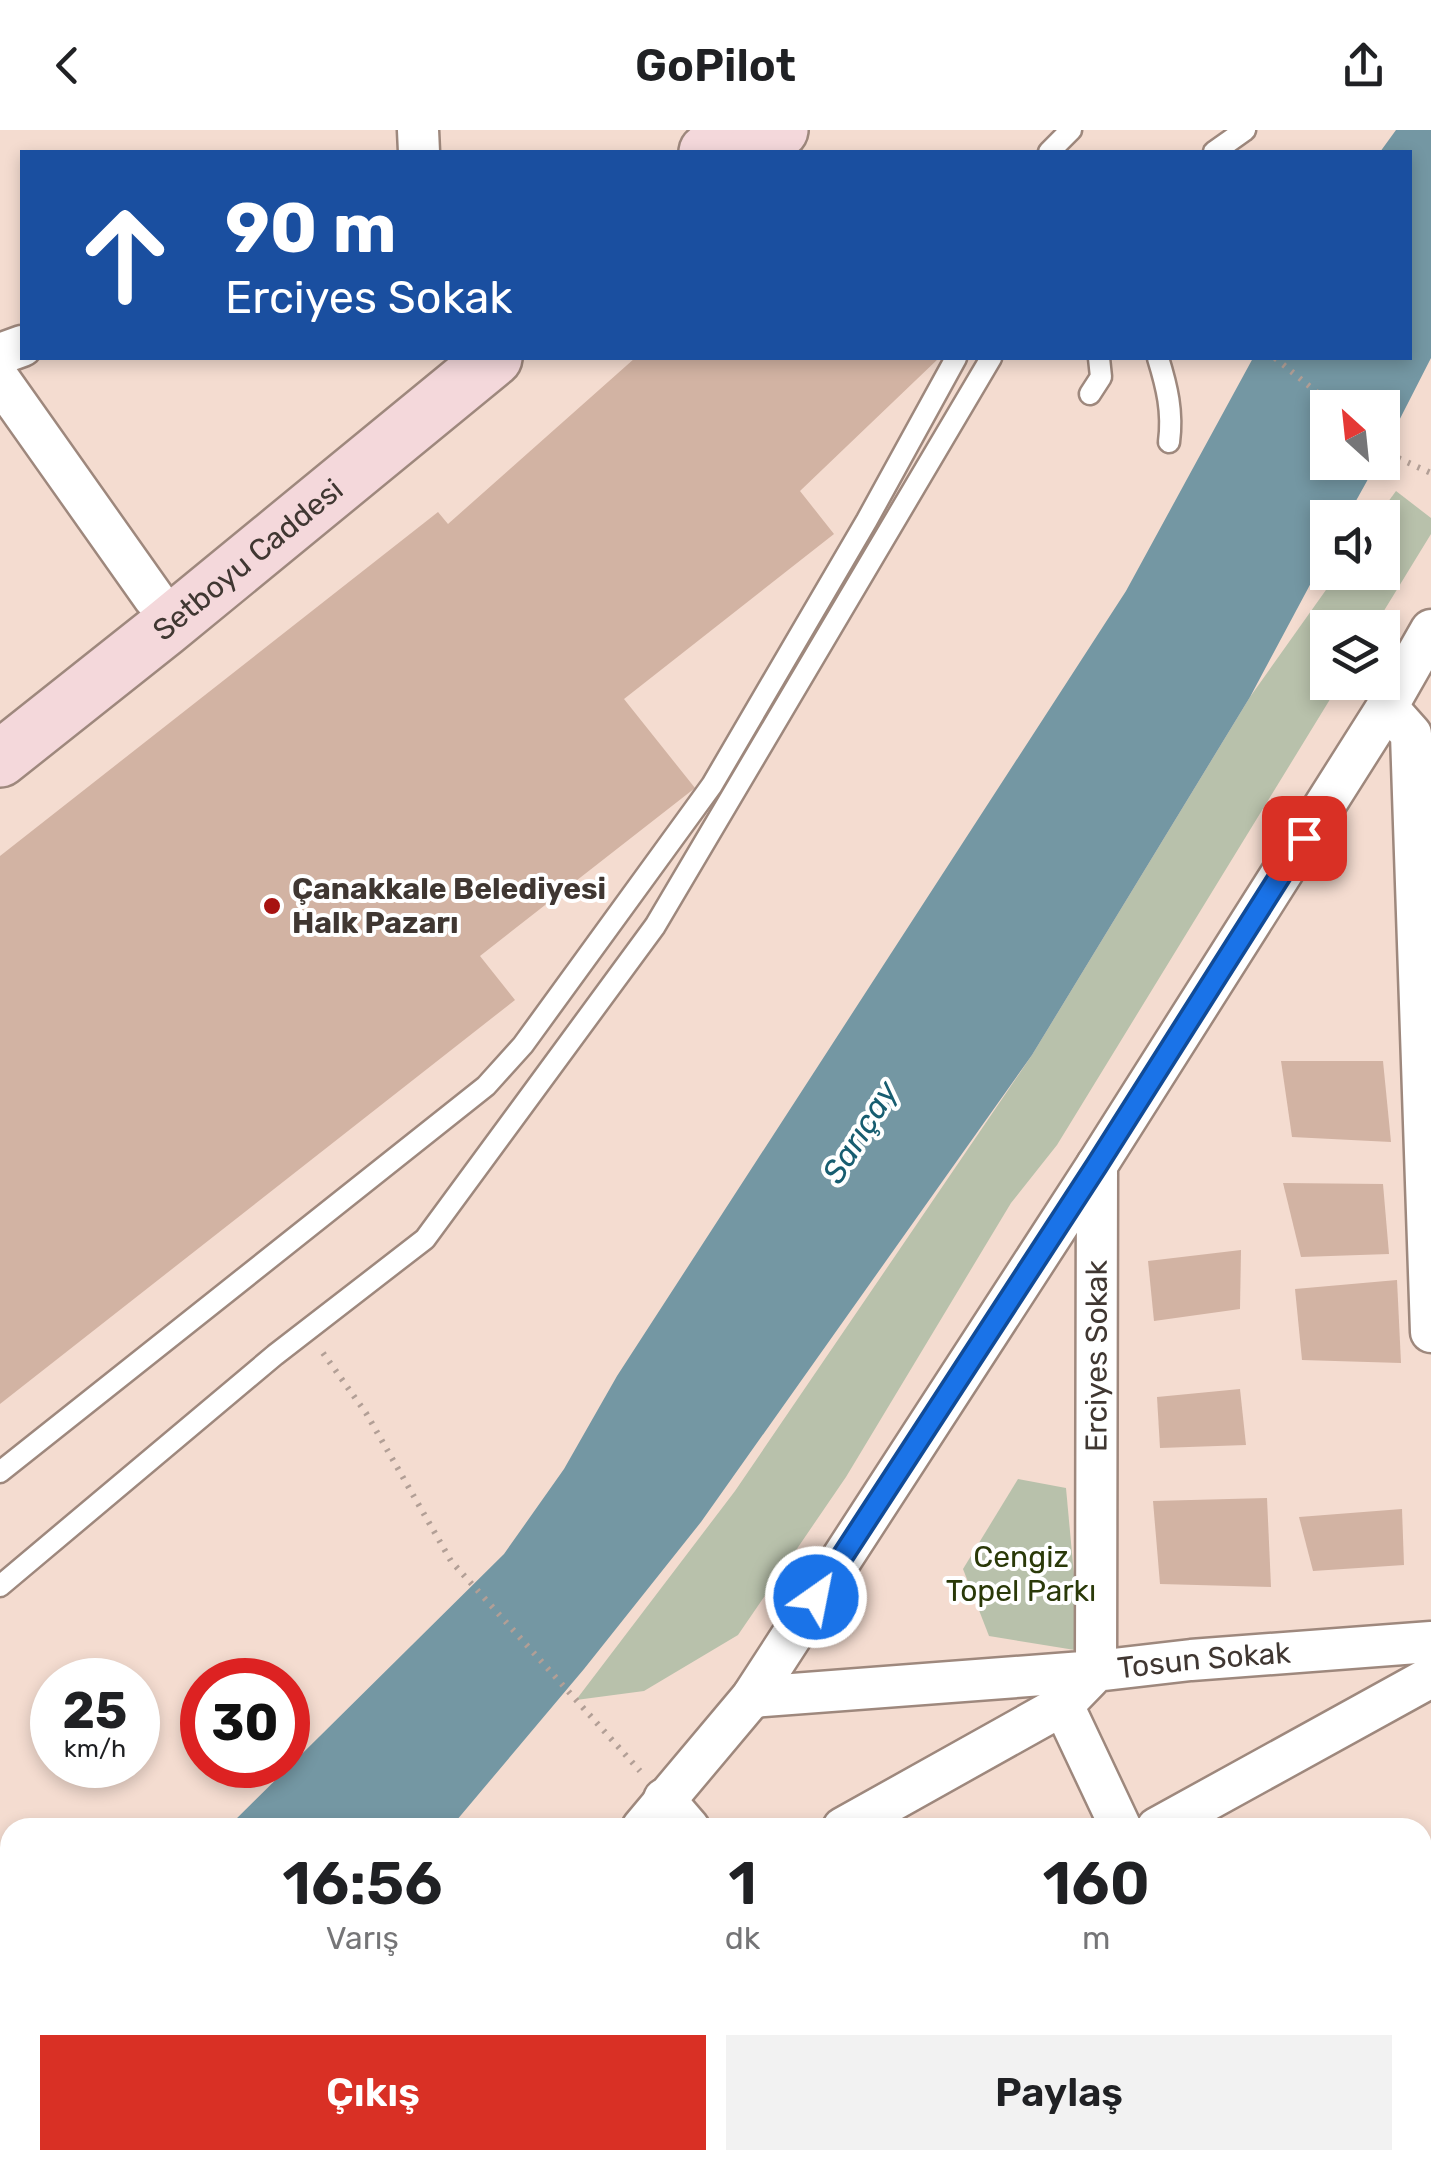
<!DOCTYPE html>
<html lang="tr">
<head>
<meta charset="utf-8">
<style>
  body { margin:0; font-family:Rubik,sans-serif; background:#f2f2f2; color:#202124; height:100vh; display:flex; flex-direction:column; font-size:38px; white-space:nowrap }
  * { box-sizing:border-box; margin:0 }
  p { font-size:32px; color:#757577 }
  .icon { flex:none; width:55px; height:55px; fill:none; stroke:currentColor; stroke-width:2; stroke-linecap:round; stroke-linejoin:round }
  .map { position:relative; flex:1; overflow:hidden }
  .details { position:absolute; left:0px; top:1688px; width:1432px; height:352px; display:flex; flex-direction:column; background:#fff; border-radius:30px 30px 0 0; box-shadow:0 5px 15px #0003 }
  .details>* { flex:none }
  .hud { position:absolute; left:20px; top:20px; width:1392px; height:210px; border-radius:0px; box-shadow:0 5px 15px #0003; background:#1a4fa0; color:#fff; overflow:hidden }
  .needle { width:65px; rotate:333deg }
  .buttons { position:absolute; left:1310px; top:260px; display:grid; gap:20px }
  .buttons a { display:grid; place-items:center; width:90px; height:90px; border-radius:0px; background:#fff; box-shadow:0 5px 15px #0003; font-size:50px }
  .speed { position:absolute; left:30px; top:1528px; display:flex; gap:20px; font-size:50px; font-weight:700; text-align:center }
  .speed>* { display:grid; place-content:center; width:130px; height:130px; border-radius:50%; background:#fff; box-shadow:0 5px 15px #0003; line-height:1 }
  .speed small { font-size:25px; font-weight:400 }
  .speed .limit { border:15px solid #d22; background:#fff; color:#111 }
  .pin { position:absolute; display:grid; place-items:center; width:85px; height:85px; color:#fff; margin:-42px; border-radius:20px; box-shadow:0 5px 15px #0006 }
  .me { position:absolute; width:110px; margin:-55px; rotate:33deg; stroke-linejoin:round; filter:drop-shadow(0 0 8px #0008) }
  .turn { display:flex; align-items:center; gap:35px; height:210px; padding:0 40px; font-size:45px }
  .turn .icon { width:130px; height:130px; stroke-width:2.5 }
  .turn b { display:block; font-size:70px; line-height:85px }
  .eta { display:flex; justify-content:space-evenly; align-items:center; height:170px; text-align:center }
  .eta b { font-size:60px; font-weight:600; line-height:70px }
  .primary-button { display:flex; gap:20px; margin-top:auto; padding:20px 40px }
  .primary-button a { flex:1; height:115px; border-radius:0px; background:#d93025; color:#fff; font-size:40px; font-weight:600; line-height:115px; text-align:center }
  .primary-button a+a { background:#f2f2f2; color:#202124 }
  header { display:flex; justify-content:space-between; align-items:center; height:130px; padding:0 40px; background:#fff; font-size:45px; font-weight:600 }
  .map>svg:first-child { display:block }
  .built { fill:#eccebe }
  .green { fill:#b8c1ab }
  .water { fill:#7497a3 }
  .building { fill:#d2b3a3 }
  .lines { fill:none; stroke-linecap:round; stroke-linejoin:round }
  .lane-casing { stroke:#9e887d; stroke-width:25 }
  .street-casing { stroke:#9e887d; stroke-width:45 }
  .secondary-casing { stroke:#9e887d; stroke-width:60 }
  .path { stroke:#b29f96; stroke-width:6; stroke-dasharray:2.5 8; stroke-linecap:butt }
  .lane { stroke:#fff; stroke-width:20 }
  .street { stroke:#fff; stroke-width:40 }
  .secondary { stroke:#f4d8db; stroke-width:55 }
  .route-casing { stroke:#114b97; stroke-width:25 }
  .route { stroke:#1a73e8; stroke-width:18 }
  .poi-dot { fill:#a71311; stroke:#fff; stroke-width:4 }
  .labels { text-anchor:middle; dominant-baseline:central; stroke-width:8; stroke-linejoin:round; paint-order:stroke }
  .street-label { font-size:30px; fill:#403732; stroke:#fff }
  .poi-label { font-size:30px; font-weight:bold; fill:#403732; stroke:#fff; text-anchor:start }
  .park-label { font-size:30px; fill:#2a3908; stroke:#fff }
  .water-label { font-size:32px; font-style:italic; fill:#175d70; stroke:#fff }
</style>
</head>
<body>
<header><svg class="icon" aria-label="back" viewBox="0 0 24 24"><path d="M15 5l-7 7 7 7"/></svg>GoPilot<svg class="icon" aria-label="share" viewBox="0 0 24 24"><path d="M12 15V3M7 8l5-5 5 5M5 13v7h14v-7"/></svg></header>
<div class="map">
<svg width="1431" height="2039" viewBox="0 0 1431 2039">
  <rect width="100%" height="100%" fill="#f4dcd0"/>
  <path class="built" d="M618,2030H871L877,2039H601Z"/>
  <g class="green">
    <path d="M1396,361L1431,388V404L1374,497L1328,498V552L1340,553L1057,1015L1011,1073L846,1347L738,1505L644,1561L576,1570L735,1361L1032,925L1250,567L1338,443L1382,442V388L1377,387Z"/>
    <path d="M1018,1349L1066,1358L1081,1521L989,1506L963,1439Z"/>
  </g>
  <g class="water">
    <path d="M1396,0H1431V228L1383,322L1382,278H1328V332L1377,333L1347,387L1328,388L1327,423L1250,567L1032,925L701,1392L584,1539L451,1697H228L504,1424L564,1339L617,1246L1126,461L1253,228H1410V22H1380Z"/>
    <path d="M10,1861V2030H107L96,2039H0V1868Z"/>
  </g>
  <g class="building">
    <path d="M635,228H939L800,361L834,404L624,569L695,658L480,826L515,870L0,1274V726L438,382L448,394Z"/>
    <path d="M1281,931H1383L1391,1012L1292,1007Z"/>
    <path d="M1283,1053L1383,1054L1389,1124L1301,1127Z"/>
    <path d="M1241,1120L1240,1179L1154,1191L1148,1131Z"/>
    <path d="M1397,1150L1401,1233L1302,1230L1295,1159Z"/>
    <path d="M1240,1259L1246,1315L1160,1318L1157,1267Z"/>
    <path d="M1267,1368L1271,1457L1160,1454L1153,1371Z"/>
    <path d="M1402,1379L1404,1435L1313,1441L1299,1387Z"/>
    <path d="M1422,1955L1431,1972V2033L1418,2039H1397L1392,2030H1422Z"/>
    <path d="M1244,2030H1291L1297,2039H1249Z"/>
    <path d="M1307,2030H1363L1368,2039H1313Z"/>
  </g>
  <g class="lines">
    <g class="lane-casing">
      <g id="lane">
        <path d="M1049,22L1071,0"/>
        <path d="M1214,22L1245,0"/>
        <path d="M1158,228C1167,257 1173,282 1169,312"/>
        <path d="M1090,264L1101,247L1099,228"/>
        <path d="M0,1342L486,956L523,915L712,655L867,390L956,228"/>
        <path d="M0,1456L275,1225L425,1109L655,796L991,228"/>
      </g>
    </g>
    <g class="street-casing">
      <g id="street">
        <path d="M418,0L419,22"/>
        <path d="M0,224L22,216"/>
        <path d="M0,250L154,468"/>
        <path d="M1387,577L1411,604L1431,1202"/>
        <path id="s1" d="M752,1567L1096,1541L1097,1035L1387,577L1431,500"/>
        <path d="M1063,1575L1121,1698"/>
        <path d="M664,1669L689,1698"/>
        <path d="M642,1698L752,1567L1097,1035"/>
        <path id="s2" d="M843,1698L1063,1575L1096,1541L1191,1530L1431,1512"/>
        <path d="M1157,1698L1431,1547"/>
        <path d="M1422,1833L1431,1828"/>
        <path d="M427,2030L430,2039"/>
        <path d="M920,2030L926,2039"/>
        <path d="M551,2039L567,2030"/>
        <path d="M1041,2039L1058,2030"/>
      </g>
    </g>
    <g class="secondary-casing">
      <g id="secondary">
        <path d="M707,22L736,0"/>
        <path d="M752,22L780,0"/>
        <path id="s3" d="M0,629L165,498L494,228"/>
      </g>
    </g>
    <g class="path">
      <path d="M1275,228L1336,278"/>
      <path d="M1382,315L1400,329L1431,343"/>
      <path d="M323,1223L366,1283L451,1431L640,1641"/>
    </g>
    <use href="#lane" class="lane"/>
    <use href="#street" class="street"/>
    <use href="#secondary" class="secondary"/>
  </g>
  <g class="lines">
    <g class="route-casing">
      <path id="route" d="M816,1467L1097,1035L1304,708"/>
    </g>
    <use href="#route" class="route"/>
  </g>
  <circle class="poi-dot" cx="272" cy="776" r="10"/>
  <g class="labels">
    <g class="street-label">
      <text stroke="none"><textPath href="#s3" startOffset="318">Setboyu Caddesi</textPath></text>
      <text stroke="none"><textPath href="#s1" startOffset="660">Erciyes Sokak</textPath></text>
      <text stroke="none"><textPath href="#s2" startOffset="408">Tosun Sokak</textPath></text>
    </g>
    <g class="poi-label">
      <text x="292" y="759">Çanakkale Belediyesi<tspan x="292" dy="34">Halk Pazarı</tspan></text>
    </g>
    <g class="park-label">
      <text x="1021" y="1427">Cengiz<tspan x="1021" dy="34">Topel Parkı</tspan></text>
    </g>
    <g class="water-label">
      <text transform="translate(860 1002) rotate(-58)">Sarıçay</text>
    </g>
  </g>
</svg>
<div class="buttons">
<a><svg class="needle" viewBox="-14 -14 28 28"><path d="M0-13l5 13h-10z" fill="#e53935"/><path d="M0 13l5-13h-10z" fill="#757577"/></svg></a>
<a><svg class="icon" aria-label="sound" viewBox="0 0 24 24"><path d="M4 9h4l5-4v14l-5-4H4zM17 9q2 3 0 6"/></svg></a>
<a><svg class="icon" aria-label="layers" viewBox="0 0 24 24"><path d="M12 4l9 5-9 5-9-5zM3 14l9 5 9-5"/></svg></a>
</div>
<div class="speed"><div>25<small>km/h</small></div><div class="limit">30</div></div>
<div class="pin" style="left:1304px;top:708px;background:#d93025"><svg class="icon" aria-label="arrive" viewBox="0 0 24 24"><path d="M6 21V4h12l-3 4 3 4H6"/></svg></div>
<svg class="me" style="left:816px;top:1467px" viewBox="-20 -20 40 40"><circle r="17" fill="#1a73e8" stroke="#fff" stroke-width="3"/><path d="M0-11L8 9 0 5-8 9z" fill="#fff"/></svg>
<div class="hud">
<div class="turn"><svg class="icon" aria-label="ahead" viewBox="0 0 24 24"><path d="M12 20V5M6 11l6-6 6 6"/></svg><div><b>90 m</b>Erciyes Sokak</div></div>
</div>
<section class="details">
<div class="eta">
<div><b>16:56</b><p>Varış</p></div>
<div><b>1</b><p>dk</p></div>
<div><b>160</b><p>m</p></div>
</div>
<div class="primary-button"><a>Çıkış</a><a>Paylaş</a></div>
</section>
</div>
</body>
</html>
